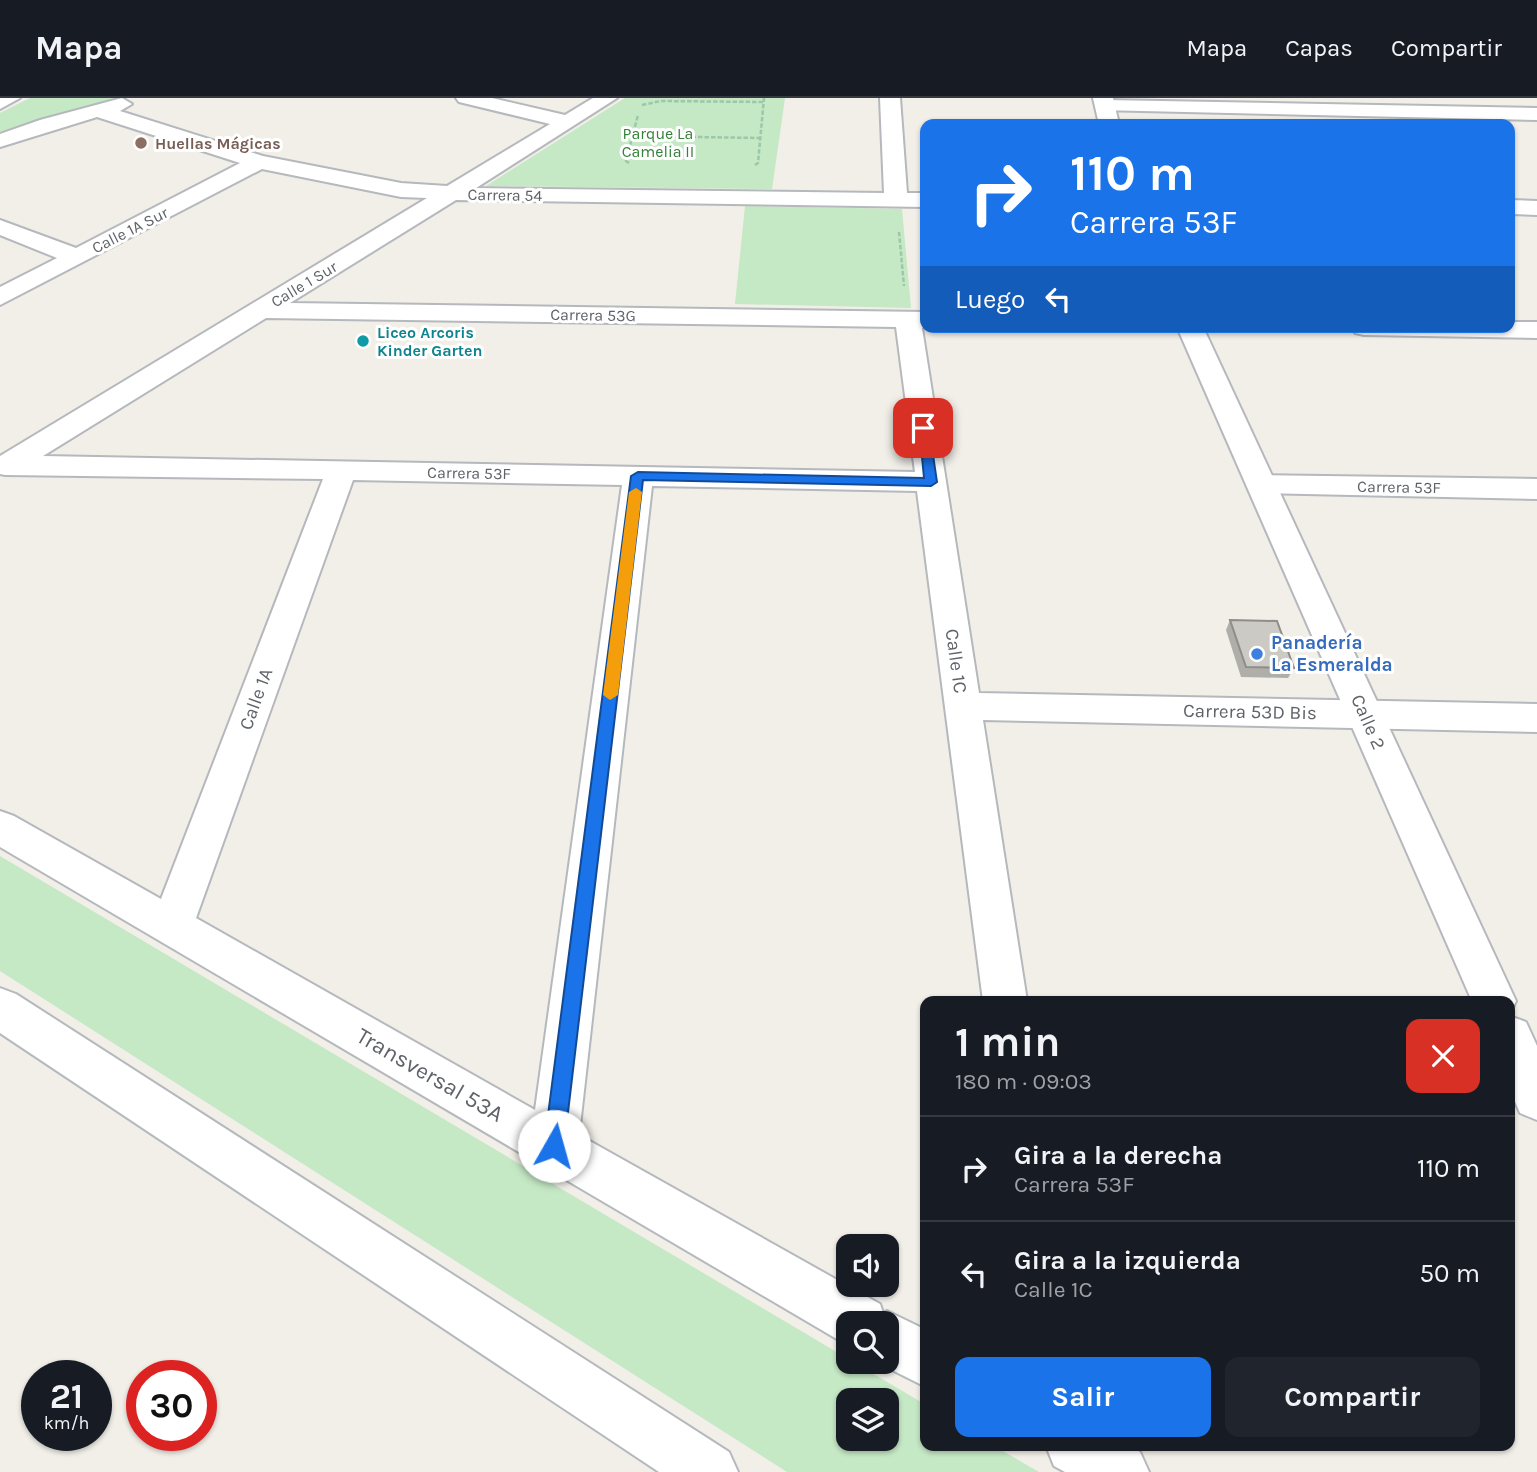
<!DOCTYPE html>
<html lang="es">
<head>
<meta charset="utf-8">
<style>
  body { margin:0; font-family:Karla,sans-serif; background:#20242c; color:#f1f3f6; height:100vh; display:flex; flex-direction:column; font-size:26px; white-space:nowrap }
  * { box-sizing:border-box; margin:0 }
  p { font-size:23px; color:#9ea1a6 }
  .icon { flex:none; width:38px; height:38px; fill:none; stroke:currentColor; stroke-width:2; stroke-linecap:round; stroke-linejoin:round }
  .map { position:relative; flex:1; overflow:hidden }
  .panel { position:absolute; left:920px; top:898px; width:595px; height:455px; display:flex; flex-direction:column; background:#171b24; border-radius:14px; box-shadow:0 2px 5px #0004 }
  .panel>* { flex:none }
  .banner { position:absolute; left:920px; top:21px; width:595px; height:214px; border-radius:14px; box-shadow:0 2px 5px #0004; background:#1a73e8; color:#fff; overflow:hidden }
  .fabs { position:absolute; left:836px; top:1136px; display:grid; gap:14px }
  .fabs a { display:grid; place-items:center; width:63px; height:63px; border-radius:14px; background:#171b24; box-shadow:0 2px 5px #0004; font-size:35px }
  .speed { position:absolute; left:21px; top:1262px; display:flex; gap:14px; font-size:35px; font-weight:700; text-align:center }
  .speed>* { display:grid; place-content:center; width:91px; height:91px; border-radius:50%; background:#171b24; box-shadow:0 2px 5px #0004; line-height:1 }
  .speed small { font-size:18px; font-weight:400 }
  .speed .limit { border:10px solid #d22; background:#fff; color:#111 }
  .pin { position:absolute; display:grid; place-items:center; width:60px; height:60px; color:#fff; margin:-30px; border-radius:14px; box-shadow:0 4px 10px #0006 }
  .me { position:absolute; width:77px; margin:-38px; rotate:7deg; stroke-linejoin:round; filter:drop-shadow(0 0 5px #0008) }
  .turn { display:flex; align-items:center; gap:24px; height:147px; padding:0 35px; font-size:32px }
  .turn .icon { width:91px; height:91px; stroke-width:2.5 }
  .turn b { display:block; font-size:49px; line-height:60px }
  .then { display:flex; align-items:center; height:66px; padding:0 35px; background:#0003; gap:14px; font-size:26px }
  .round { display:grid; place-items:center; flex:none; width:74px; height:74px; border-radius:14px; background:#20242c }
  .overview { display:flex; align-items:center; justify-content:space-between; height:119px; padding:0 35px }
  h1 { font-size:42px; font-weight:700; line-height:52px }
  .cta { display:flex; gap:14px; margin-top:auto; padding:14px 35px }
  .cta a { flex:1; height:80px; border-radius:14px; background:#1a73e8; color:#fff; font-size:28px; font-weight:700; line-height:80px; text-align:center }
  .cta a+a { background:#20242c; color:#f1f3f6 }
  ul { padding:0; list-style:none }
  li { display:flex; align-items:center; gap:21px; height:105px; padding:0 35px; border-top:2px solid #363941 }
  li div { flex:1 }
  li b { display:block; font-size:26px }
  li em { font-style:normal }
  header { display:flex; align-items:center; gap:42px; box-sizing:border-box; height:98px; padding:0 35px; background:#171b24; border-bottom:2px solid #363941 }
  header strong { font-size:33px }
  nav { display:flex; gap:38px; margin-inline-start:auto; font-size:24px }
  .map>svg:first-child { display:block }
  .green { fill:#c5e8c5; fill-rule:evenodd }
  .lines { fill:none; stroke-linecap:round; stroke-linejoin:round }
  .minor-casing { stroke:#b5b8bc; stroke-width:4 }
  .tertiary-casing { stroke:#b5b8bc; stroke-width:4 }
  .path { stroke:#9cc7a9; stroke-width:2.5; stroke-dasharray:4.5 2; stroke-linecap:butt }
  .minor { fill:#fff; fill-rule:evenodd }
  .tertiary { fill:#fff; fill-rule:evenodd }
  .wall { fill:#afaea9 }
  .building { fill:#cccac5; stroke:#8f8d8a; stroke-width:2 }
  .route { fill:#1a73e8; stroke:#114b97; stroke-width:2 }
  .slow { fill:#f59e0b }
  .education-dot { fill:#8d6e63; stroke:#fff; stroke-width:2.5 }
  .culture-dot { fill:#0f9aa8; stroke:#fff; stroke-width:2.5 }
  .shop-dot { fill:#3f7fe0; stroke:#fff; stroke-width:2.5 }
  .labels { text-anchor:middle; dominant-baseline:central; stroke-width:6; stroke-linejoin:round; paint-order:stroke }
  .far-park-label { font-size:16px; fill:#348238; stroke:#fff }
  .far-education-label { font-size:16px; font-weight:bold; fill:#785e54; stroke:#fff; text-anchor:start }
  .far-street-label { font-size:16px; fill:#5f6368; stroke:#fff }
  .far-culture-label { font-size:16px; font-weight:bold; fill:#0d838f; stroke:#fff; text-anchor:start }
  .shop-label { font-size:19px; font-weight:bold; fill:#366cbe; stroke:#fff; text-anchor:start }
  .street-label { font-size:19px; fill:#5f6368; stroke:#fff }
  .near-street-label { font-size:23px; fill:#5f6368; stroke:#fff }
</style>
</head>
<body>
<header>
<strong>Mapa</strong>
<nav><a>Mapa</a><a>Capas</a><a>Compartir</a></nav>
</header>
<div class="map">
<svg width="1537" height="1374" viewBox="0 0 1537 1374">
  <rect width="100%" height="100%" fill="#f1efe8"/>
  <g class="green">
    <path d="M30,0H119L0,36V15Z"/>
    <path d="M625,0H785L772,91L486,88Z"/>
    <path d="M745,108L902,111L911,210L735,206Z"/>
    <path d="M0,758L926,1307V1348H994L1039,1374H787L0,873ZM849,1302H887V1340H849Z"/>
  </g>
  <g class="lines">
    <g class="minor-casing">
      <g id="minor">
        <path d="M0,0H20L0,11Z"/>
        <path d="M122,0L132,6L120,13L263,58L401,85L447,88L550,26L459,4L456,0H492L565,17L593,0H617L476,90L884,95L880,0H900L907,95H926V109L456,102L290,205L926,214L928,229L922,230L979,595L1537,606V634L983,622L1027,903H983L917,393L652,388L579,1037L880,1206L883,1215L887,1213L926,1232V1289L876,1264H887V1225H849V1246L842,1244L0,749V713L14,718L161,801L323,381L5,377L0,376V358L427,100L401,99L262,71L0,207V189L57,160L0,137V122L76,150L240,65L97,19L0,49V36L40,22ZM266,220L896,229L915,374L43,358ZM353,382L622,387L535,1012L196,820Z"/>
        <path d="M1105,2L1537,10V22L1098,12L1095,8L1098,4Z"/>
        <path d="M1510,224H1537V240L1364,237L1355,235L1351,229H1510Z"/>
        <path d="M1261,377L1537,381V401L1261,395L1250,393L1246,386L1250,379Z"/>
        <path d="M0,890L16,896L729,1354L738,1374H659L0,935Z"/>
        <path d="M1046,1348H1129L1140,1354L1149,1374H1065L1054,1368Z"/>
      </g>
    </g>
    <g class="tertiary-casing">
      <g id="tertiary">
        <path d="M1093,0H1113L1119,26H1099Z"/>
        <path d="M1510,102L1537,103V117L1510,116Z"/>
        <path d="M1177,229H1203L1516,903L1510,916V903H1472Z"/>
        <path d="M1510,918L1526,924L1537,948V1022L1520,1015L1510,992Z"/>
      </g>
    </g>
    <g class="path">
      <path d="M642,7L661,3L763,4"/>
      <path d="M633,38L760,40"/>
      <path d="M629,65L626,63L638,17"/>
      <path d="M755,67L758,65L764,0"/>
      <path d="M899,134L904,188"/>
    </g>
    <use href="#minor" class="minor"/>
    <use href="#tertiary" class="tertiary"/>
  </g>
  <path class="wall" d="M1230,522L1294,570L1288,580L1241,579L1226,532Z"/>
  <path class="building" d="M1230,522L1277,523L1294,570L1246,569Z"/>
  <path class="route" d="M919,327L929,330L937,384L931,388L643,382L564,1048L561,1055L554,1058L547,1055L544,1048L631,378L638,374L924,380Z"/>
  <path class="slow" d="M636,390L642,394L618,597L610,602L603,597L629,394Z"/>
  <circle class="education-dot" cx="141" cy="45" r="7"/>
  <circle class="culture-dot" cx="363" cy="243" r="7"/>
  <circle class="shop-dot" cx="1257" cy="556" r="7"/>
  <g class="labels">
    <g class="far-park-label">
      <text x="658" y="35">Parque La<tspan x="658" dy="18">Camelia II</tspan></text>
    </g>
    <g class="far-education-label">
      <text x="155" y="45">Huellas Mágicas</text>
    </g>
    <g class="far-street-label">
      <text transform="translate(505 97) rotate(1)">Carrera 54</text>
      <text transform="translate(130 132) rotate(-27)">Calle 1A Sur</text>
      <text transform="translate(304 186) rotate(-31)">Calle 1 Sur</text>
      <text transform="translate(593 217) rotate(1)">Carrera 53G</text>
      <text transform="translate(469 375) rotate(1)">Carrera 53F</text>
      <text transform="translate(1399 389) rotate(1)">Carrera 53F</text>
    </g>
    <g class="far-culture-label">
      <text x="377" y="234">Liceo Arcoris<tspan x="377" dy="18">Kinder Garten</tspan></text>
    </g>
    <g class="shop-label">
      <text x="1271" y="545">Panadería<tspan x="1271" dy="22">La Esmeralda</tspan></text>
    </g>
    <g class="street-label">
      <text transform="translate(956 563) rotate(82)">Calle 1C</text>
      <text transform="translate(256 601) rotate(-70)">Calle 1A</text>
      <text transform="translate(1250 614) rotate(1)">Carrera 53D Bis</text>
      <text transform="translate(1368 624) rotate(66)">Calle 2</text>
    </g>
    <g class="near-street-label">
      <text transform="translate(430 977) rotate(30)">Transversal 53A</text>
    </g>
  </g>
</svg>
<div class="fabs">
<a><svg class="icon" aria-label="sound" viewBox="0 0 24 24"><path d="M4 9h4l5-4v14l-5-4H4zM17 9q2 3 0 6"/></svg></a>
<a><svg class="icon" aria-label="search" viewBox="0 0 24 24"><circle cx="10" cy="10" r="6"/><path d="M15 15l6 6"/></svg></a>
<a><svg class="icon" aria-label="layers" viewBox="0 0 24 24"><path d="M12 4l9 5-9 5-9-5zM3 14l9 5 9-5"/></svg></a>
</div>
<div class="speed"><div>21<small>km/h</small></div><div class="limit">30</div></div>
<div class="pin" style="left:923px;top:330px;background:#d93025"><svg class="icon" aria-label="arrive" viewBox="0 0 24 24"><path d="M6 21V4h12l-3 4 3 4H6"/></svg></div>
<svg class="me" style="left:554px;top:1048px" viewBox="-20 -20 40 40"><circle r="19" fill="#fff"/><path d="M0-13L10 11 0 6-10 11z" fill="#1a73e8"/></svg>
<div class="banner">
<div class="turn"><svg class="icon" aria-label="right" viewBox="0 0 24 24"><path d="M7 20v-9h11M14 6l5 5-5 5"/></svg><div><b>110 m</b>Carrera 53F</div></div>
<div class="then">Luego<svg class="icon" aria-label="left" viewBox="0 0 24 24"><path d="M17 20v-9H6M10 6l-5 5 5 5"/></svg></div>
</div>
<section class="panel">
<div class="overview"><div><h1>1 min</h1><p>180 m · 09:03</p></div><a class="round" style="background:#d93025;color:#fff"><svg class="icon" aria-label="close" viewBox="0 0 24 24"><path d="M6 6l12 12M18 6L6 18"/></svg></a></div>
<ul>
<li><svg class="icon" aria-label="right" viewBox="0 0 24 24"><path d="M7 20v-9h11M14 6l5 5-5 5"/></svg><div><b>Gira a la derecha</b><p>Carrera 53F</p></div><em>110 m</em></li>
<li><svg class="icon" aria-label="left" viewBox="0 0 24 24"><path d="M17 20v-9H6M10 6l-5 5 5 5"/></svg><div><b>Gira a la izquierda</b><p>Calle 1C</p></div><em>50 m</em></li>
</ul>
<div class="cta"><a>Salir</a><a>Compartir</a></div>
</section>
</div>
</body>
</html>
